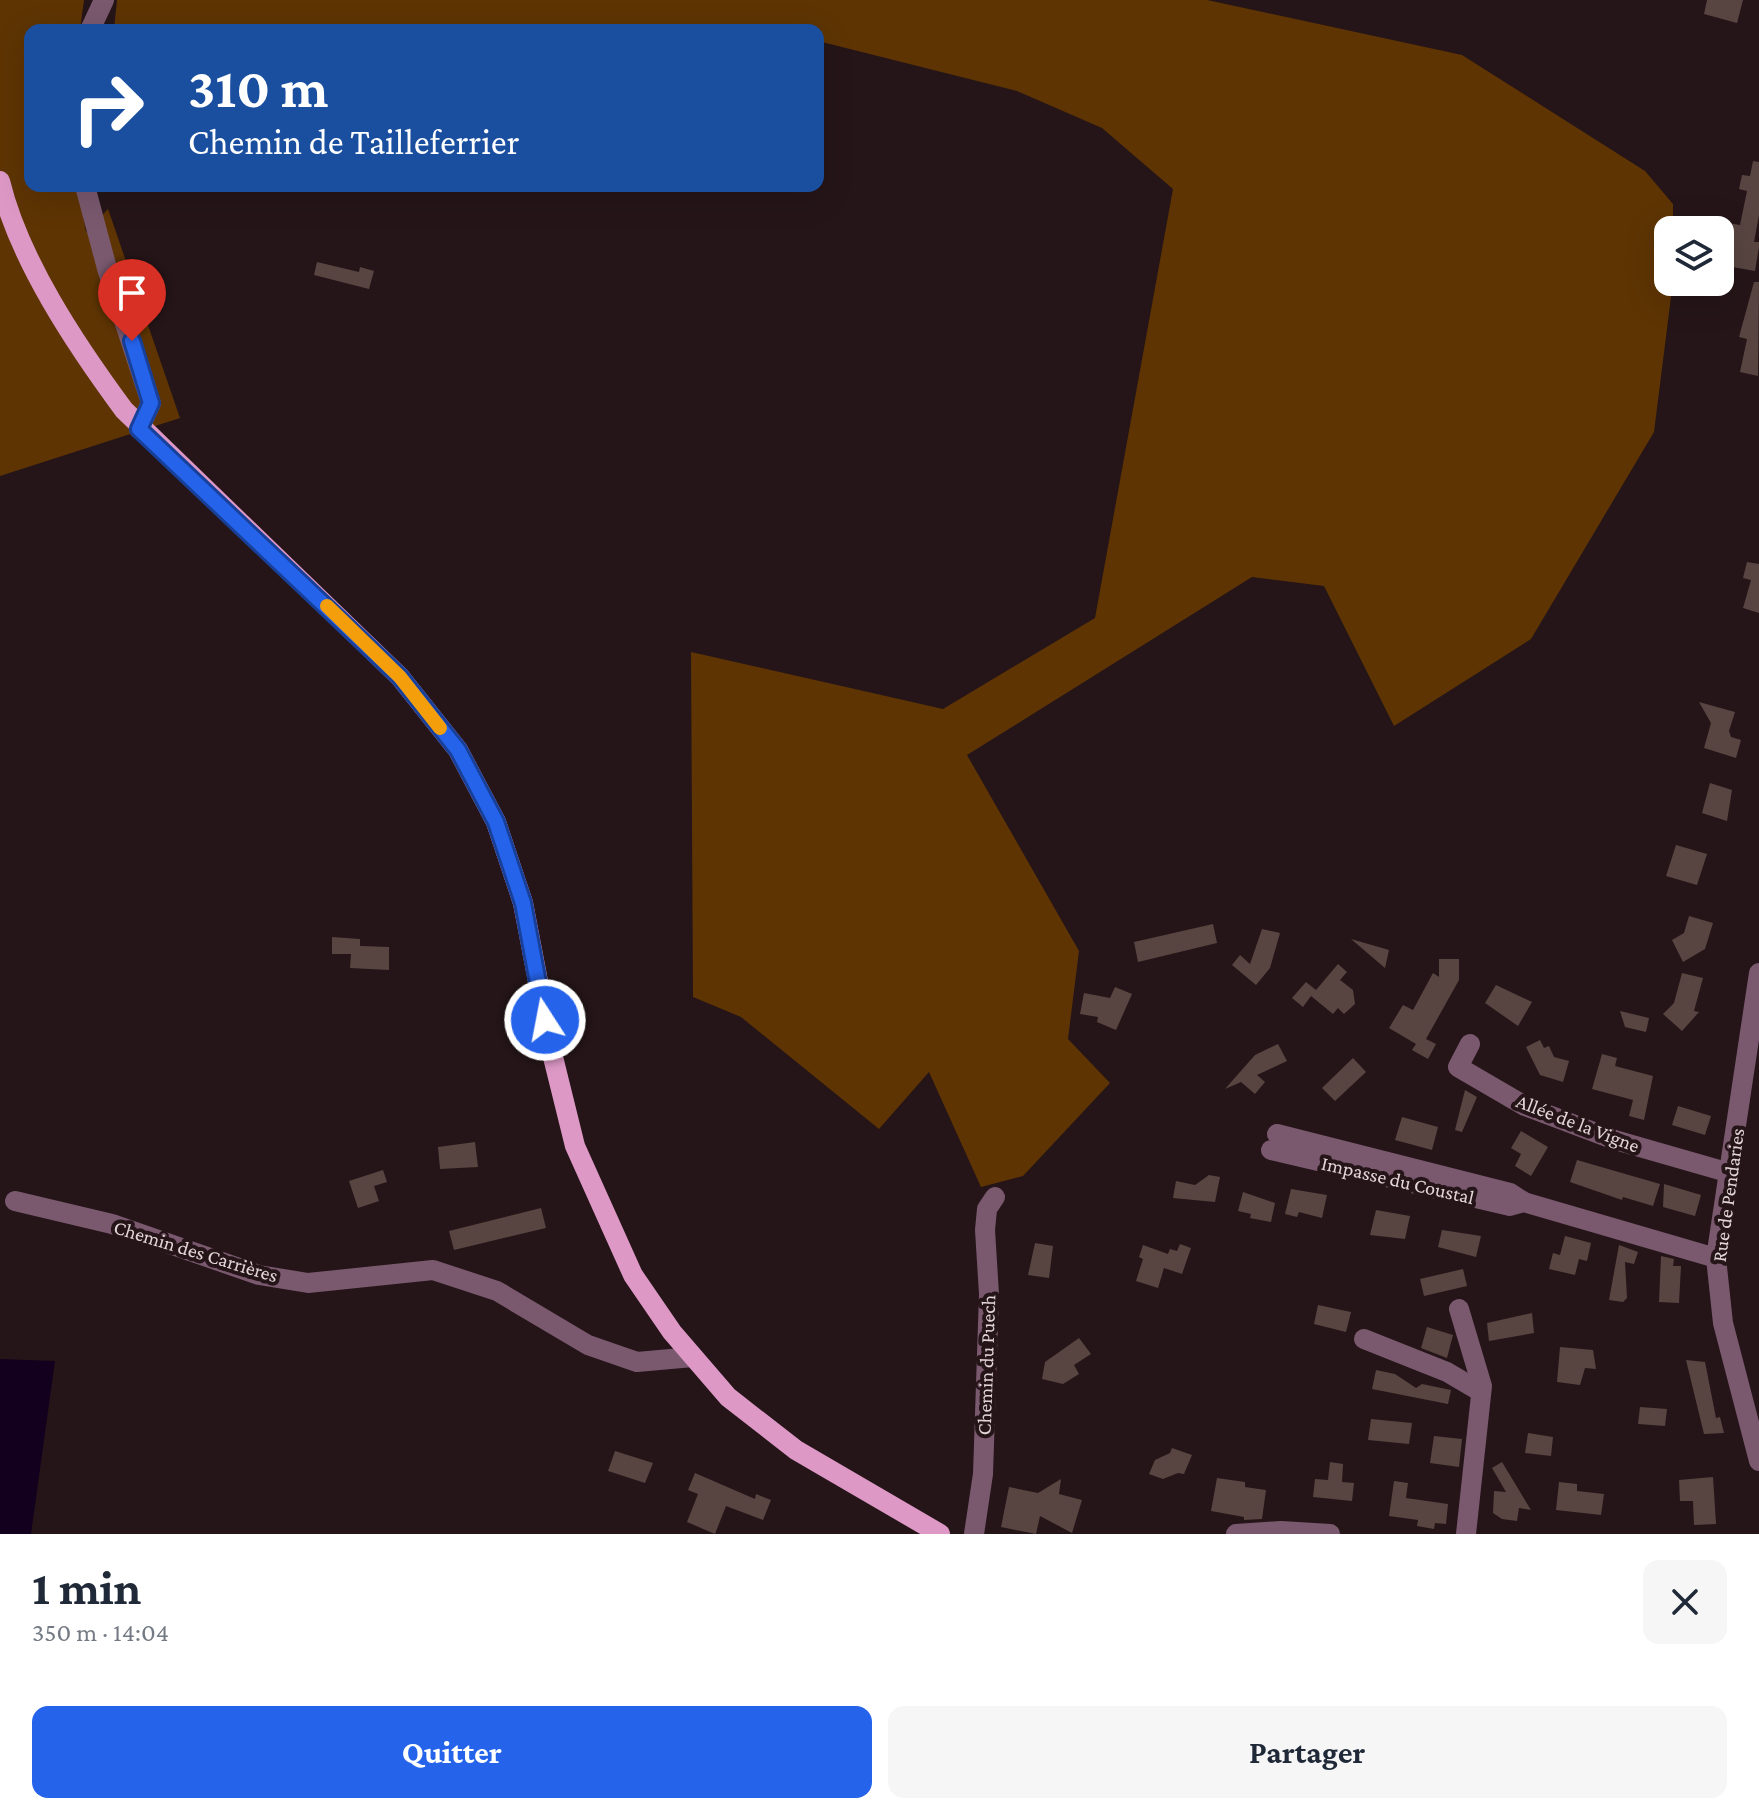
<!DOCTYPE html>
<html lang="fr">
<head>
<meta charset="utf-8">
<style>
  body { margin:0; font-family:"Crimson Pro",serif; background:#f6f6f7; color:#1f2937; height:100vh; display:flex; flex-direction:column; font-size:30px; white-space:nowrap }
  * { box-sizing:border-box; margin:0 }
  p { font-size:26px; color:#747a83 }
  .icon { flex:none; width:44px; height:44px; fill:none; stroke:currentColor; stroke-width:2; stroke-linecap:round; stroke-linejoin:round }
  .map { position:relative; height:1534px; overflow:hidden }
  .panel { display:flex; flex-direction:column; background:#fff; flex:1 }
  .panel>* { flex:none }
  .guide { position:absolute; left:24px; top:24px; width:800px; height:168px; border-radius:16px; box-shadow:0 8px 32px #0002; background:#1a4fa0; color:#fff; overflow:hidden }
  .tools { position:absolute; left:1654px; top:216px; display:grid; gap:16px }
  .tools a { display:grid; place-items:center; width:80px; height:80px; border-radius:16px; background:#fff; box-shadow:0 8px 32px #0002; font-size:40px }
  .pin { position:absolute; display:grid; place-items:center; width:68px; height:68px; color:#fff; margin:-82px -34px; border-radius:50% 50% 50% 0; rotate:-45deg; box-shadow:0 0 8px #0007 }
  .pin .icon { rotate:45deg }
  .me { position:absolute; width:88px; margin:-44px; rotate:349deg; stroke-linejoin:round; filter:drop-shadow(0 0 6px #0008) }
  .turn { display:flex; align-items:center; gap:28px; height:168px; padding:0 32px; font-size:36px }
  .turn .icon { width:104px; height:104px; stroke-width:2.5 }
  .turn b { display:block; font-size:56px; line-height:68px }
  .round { display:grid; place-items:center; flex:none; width:84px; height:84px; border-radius:16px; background:#f6f6f7 }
  .overview { display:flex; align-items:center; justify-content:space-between; height:136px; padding:0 32px }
  h1 { font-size:48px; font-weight:700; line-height:60px }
  .cta { display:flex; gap:16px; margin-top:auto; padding:16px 32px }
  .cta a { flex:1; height:92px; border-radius:16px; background:#2563eb; color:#fff; font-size:32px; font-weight:700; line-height:92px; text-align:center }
  .cta a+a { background:#f6f6f7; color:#1f2937 }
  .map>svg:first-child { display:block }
  .green { fill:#5e3403 }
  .water { fill:#13001e }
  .building { fill:#584541 }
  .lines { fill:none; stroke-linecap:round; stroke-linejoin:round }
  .minor { stroke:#7a596f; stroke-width:20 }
  .major { stroke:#dd98c6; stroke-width:20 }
  .route-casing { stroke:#184099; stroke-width:20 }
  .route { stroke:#2563eb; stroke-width:14 }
  .slow { stroke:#f59e0b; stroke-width:14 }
  .labels { text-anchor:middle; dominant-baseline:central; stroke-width:8; stroke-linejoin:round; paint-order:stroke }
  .street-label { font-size:20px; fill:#e1d5d7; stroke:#251518 }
</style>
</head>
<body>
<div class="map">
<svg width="1759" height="1534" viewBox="0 0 1759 1534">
  <rect width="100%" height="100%" fill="#251518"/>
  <g class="green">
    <path d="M0,0H84L80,30H30V186H78L86,232L108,209L180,418L0,476Z"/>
    <path d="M117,0H1207L1462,55L1645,171L1673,204V230H1668V282H1673L1672,289L1654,432L1531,639L1394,726L1324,586L1252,577L967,755L1079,951L1068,1039L1110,1083L1023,1176L981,1187L929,1072L879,1129L741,1017L693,997L691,652L943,709L1095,618L1173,189L1102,128L1017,91L818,41V30H114Z"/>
  </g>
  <path class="water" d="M0,1359L55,1361L31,1534H0Z"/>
  <g class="building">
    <path d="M1707,0H1743L1737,23L1704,14Z"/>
    <path d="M1753,161L1759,162V215L1754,242H1759V247L1755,271L1721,265L1728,223L1740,225L1747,191L1739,189L1742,175L1750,176Z"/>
    <path d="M317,262L359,272L360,267L374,271L369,289L314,275Z"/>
    <path d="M1754,282H1759L1758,376L1740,372L1747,339L1739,337Z"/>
    <path d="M1747,562L1759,564V613L1743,608L1751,580L1743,578Z"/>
    <path d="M1699,702L1735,712L1729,731L1731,737L1741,740L1736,758L1704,748L1711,723Z"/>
    <path d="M1710,783L1732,790L1727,821L1702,813Z"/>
    <path d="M1676,845L1707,854L1697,885L1666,876Z"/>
    <path d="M1689,916L1713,923L1705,949L1683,962L1672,940L1684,933Z"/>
    <path d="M1213,924L1217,943L1138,962L1134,942Z"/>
    <path d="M1262,929L1280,933L1270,968L1256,985L1232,965L1240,955L1250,964Z"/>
    <path d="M332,937L360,939V946L389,947V970L350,968L351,954H332Z"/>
    <path d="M1351,939L1389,950L1385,968Z"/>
    <path d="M1439,959H1459V980L1426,1039L1436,1044L1428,1059L1412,1050L1416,1044L1389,1028L1403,1005L1413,1010L1433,973L1439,977Z"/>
    <path d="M1338,964L1347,972L1340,980L1353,990L1355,1004L1344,1014L1338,1008L1333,1014L1311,996L1303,1007L1292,998L1306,982L1316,990Z"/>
    <path d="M1682,973L1703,978L1694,1011L1699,1012L1682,1031L1663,1014L1674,1003Z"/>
    <path d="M1496,985L1532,1002L1518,1026L1485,1003Z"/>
    <path d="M1115,987L1132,994L1116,1030L1097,1022L1098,1017L1080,1014L1084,993L1110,998Z"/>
    <path d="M1620,1011L1649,1018L1646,1032L1625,1027Z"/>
    <path d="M1540,1040L1544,1048L1549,1046L1554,1057L1569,1061L1563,1082L1540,1075L1526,1047Z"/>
    <path d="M1278,1044L1287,1061L1257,1075L1265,1082L1255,1094L1241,1082L1225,1089L1255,1055Z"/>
    <path d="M1602,1054L1617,1058L1615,1066L1653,1076L1644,1120L1629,1116L1633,1100L1592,1089Z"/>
    <path d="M1353,1058L1366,1072L1335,1101L1322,1088Z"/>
    <path d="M1465,1090L1477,1097L1462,1132L1455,1130Z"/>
    <path d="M1678,1106L1711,1116L1705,1135L1672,1125Z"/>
    <path d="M1402,1117L1438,1127L1432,1150L1395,1140Z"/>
    <path d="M1521,1131L1548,1147L1531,1176L1515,1166L1521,1154L1511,1148Z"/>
    <path d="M475,1142L478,1167L440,1169L438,1147Z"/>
    <path d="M1577,1160L1660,1184L1653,1206L1623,1197L1622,1200L1570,1182Z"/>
    <path d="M383,1170L387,1182L374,1186L379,1201L358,1208L349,1181Z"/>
    <path d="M1209,1175L1220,1177L1215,1202L1173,1198L1176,1181L1195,1185Z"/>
    <path d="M1664,1184L1701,1195L1695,1216L1663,1207Z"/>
    <path d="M1291,1189L1327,1195L1322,1218L1299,1212L1297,1217L1285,1214Z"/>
    <path d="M1243,1192L1275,1203L1271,1222L1250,1218L1251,1214L1238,1211Z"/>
    <path d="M541,1208L546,1228L454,1250L449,1231Z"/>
    <path d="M1376,1210L1410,1216L1405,1239L1370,1235Z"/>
    <path d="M1442,1230L1481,1236L1476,1257L1438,1247Z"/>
    <path d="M1565,1236L1591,1243L1587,1261L1579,1259L1575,1275L1549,1269L1553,1253L1560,1255Z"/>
    <path d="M1035,1243L1053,1246L1049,1278L1028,1275Z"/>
    <path d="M1180,1244L1191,1248L1182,1274L1164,1268L1158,1288L1136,1281L1143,1259L1139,1257L1143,1245L1168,1254L1170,1249L1177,1251Z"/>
    <path d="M1619,1245L1638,1252L1634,1264L1625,1262L1627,1298L1623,1302L1609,1300Z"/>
    <path d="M1661,1256L1674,1259L1673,1266H1681L1679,1303L1659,1302Z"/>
    <path d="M1463,1269L1467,1286L1424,1296L1420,1279Z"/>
    <path d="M1318,1305L1351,1312L1346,1332L1314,1324Z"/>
    <path d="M1532,1313L1534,1333L1489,1341L1487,1323Z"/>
    <path d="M1427,1327L1453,1335L1447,1358L1421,1348Z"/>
    <path d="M1079,1338L1091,1354L1074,1365L1079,1374L1063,1384L1042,1379L1045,1362Z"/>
    <path d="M1560,1347L1593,1350L1596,1369L1585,1368L1580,1385L1557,1382Z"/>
    <path d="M1686,1360L1705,1362L1716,1418L1720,1417L1724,1433L1704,1434Z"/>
    <path d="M1376,1370L1395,1374L1416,1388L1422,1384L1451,1390L1448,1404L1372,1389Z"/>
    <path d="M1640,1407L1667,1409L1665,1426L1638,1424Z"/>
    <path d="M1371,1419L1412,1423L1409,1444L1368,1440Z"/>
    <path d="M1528,1433L1553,1437L1551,1456L1525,1453Z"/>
    <path d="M1434,1436L1462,1439L1459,1467L1430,1463Z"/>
    <path d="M1172,1448L1192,1455L1184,1474L1178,1473L1163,1479L1149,1474L1155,1460L1170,1453Z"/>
    <path d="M615,1451L653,1463L645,1483L608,1471Z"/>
    <path d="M1330,1462L1343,1464L1342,1482L1354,1483L1352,1501L1313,1497L1315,1479L1328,1480Z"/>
    <path d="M1502,1462L1531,1510L1519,1508L1517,1521L1502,1519L1493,1513L1494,1491L1506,1492L1492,1468Z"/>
    <path d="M695,1473L755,1499L756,1494L771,1500L763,1520L726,1506L715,1534L687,1522L698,1494L688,1490Z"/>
    <path d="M1713,1477L1716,1524L1694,1525L1693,1501H1680L1679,1480Z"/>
    <path d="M1217,1478L1245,1482V1487L1266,1490L1262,1519L1244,1520V1517L1211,1511Z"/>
    <path d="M1061,1479L1059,1494L1082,1500L1072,1533L1040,1516L1036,1534L1001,1527L1009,1487L1038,1493Z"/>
    <path d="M1394,1481L1408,1483L1406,1498L1448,1504L1446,1524L1435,1523L1434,1529L1417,1526L1418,1520L1389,1516Z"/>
    <path d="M1559,1482L1577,1484V1491L1604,1494L1601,1515L1556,1510Z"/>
  </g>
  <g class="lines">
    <g class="minor">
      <path d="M90,30L104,0"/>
      <path d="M85,186L108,272L151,403L139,429"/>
      <path d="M1759,973L1716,1258L1723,1323L1759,1461"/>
      <path d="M1470,1044L1458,1067L1525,1106L1615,1140L1730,1173"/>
      <path d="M1271,1150L1510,1206L1524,1202L1510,1193L1277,1134"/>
      <path d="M15,1201L112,1224L259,1275L308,1283L433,1270L497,1291L588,1345L637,1362L693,1357"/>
      <path d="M1524,1202L1716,1258"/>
      <path d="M1459,1309L1482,1386L1466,1534"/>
      <path d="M1364,1339L1447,1372L1481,1392"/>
      <path d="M974,1534L983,1474L989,1294L985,1230L987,1209L995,1197"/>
      <path d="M1236,1534L1281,1531L1330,1534"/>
    </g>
    <path class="major" d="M0,181C19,260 76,345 124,410L400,677L458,750L496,822L523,903L551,1049L575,1146L633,1275L672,1332L728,1397L796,1450L940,1534"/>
  </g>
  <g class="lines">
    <g class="route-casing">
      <path id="route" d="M132,341L151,403L139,429L400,677L458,750L496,822L523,903L545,1020"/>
    </g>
    <use href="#route" class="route"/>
    <path class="slow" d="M327,606L400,677L440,728"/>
  </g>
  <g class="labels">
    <g class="street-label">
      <text transform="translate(1578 1123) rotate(21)">Allée de la Vigne</text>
      <text transform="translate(1398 1180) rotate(13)">Impasse du Coustal</text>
      <text transform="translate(1728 1195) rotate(-82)">Rue de Pendaries</text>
      <text transform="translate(196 1251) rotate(17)">Chemin des Carrières</text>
      <text transform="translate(986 1365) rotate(-88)">Chemin du Puech</text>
    </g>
  </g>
</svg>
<div class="tools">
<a><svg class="icon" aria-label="layers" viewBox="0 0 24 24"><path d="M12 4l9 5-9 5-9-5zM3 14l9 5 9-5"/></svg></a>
</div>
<div class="pin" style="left:132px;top:341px;background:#d93025"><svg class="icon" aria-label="arrive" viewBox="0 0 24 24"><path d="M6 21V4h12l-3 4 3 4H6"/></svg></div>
<svg class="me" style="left:545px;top:1020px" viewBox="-20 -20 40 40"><circle r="17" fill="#2563eb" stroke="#fff" stroke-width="3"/><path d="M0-11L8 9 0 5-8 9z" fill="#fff"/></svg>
<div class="guide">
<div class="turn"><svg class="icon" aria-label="right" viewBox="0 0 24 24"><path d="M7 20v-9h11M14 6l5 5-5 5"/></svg><div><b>310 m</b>Chemin de Tailleferrier</div></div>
</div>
</div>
<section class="panel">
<div class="overview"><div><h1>1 min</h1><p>350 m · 14:04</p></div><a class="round"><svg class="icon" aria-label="close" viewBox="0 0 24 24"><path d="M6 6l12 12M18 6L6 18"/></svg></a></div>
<div class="cta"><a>Quitter</a><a>Partager</a></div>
</section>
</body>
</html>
